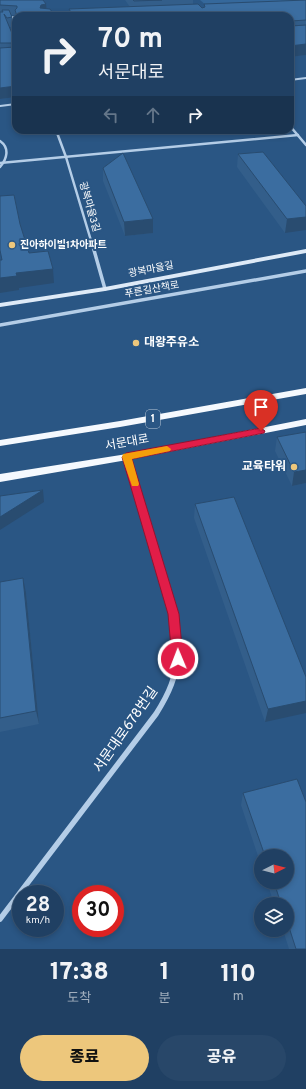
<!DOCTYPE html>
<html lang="ko">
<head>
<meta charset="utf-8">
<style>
  body { margin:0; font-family:Overpass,"Noto Sans KR",sans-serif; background:#284769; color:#f1f3f6; height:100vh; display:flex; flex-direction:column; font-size:15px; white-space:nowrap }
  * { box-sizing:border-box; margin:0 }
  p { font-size:13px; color:#a2afbe }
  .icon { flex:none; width:22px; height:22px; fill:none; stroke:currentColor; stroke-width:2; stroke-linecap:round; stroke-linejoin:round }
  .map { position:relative; height:949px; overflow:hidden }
  .panel { display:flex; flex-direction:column; background:#204063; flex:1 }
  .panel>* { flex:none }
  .banner { position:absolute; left:12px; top:12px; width:282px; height:122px; border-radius:12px; box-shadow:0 2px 6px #0003,0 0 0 1px #3d5978; background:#204063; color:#f1f3f6; overflow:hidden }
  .needle { width:26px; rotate:84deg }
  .controls { position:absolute; left:254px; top:849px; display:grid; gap:8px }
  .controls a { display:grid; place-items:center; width:40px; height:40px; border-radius:50%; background:#204063; box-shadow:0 2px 6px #0003,0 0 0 1px #3d5978; font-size:20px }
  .speed { position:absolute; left:12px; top:885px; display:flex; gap:8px; font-size:20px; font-weight:700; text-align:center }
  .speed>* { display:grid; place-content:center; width:52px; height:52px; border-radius:50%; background:#204063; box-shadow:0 2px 6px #0003,0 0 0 1px #3d5978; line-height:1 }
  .speed small { font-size:10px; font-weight:400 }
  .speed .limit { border:6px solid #d22; background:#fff; color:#111 }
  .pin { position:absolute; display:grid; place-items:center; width:34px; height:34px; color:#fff; margin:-41px -17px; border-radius:50% 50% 50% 0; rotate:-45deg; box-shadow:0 0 4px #0007 }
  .pin .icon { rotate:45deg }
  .me { position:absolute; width:44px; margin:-22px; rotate:359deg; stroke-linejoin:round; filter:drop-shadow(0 0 3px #0008) }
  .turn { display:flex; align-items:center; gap:14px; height:84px; padding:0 20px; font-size:18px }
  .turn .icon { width:52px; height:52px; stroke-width:2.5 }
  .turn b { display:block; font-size:28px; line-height:34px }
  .lanes { display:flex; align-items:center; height:38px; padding:0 20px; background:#0003; justify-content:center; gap:20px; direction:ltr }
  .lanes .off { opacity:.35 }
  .eta { display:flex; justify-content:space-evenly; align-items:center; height:68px; text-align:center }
  .eta b { font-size:24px; font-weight:800; line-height:28px }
  .action { display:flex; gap:8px; margin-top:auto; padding:8px 20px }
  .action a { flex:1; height:46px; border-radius:24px; background:#edc77c; color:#111; font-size:16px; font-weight:800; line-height:46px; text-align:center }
  .action a+a { background:#284769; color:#f1f3f6 }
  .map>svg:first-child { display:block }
  .green { fill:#35689b }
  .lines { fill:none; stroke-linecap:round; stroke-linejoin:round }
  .street-far4 { stroke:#b4cde7; stroke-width:2 }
  .street-far3 { stroke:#b4cde7; stroke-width:2.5 }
  .street-far2 { stroke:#b4cde7; stroke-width:3.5 }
  .street-far1 { stroke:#b4cde7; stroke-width:4.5 }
  .street { stroke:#b4cde7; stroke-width:5.5 }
  .secondary { fill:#deeaf7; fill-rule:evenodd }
  .primary { fill:#f5f9fe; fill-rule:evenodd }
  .wall { fill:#335e8a }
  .shaded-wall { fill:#294c70 }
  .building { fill:#3b6da0; stroke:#294c70 }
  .route { fill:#e11d48; stroke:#92132f }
  .slow { fill:#f59e0b }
  .poi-dot { fill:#edc77c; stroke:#2a5684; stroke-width:1.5 }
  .labels { text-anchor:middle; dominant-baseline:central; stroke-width:4; stroke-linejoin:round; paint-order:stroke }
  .far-street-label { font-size:10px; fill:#fff; stroke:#2a5684 }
  .far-poi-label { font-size:10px; font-weight:bold; fill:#fff; stroke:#2a5684; text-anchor:start }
  .shield { fill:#2a5684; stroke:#bfccda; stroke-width:1 }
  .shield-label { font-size:11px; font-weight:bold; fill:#fff }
  .poi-label { font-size:12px; font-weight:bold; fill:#fff; stroke:#2a5684; text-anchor:start }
  .street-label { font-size:12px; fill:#fff; stroke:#2a5684 }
  .near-street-label { font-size:14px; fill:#fff; stroke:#2a5684 }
</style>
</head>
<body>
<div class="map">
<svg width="306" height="949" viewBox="0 0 306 949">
  <rect width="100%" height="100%" fill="#2a5684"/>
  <path class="green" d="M200,0H306V1L207,6Z"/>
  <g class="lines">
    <g class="street-far4">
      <path d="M43,16L75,15"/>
      <path d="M0,17H16"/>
      <path d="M12,17L16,27"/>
      <path d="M290,80L306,78"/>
      <path d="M0,106L16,104"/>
    </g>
    <g class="street-far3">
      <path d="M290,126L306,145"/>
      <path d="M56,130L66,157L92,244"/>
      <path d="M0,141C10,148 7,159 0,167"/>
      <path d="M0,163L298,135"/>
    </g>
    <g class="street-far2">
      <path d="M92,243L105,289"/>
      <path d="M0,325L306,271"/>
    </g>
    <path class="street-far1" d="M127,457L174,615L177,652"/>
    <path class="street" d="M0,919L156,714C168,695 178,675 177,651"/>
    <path class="secondary" d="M306,249V253L105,291L0,307V303L105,287Z"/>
    <g class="primary">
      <path d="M306,388V394L120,427L0,446V440L120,421Z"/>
      <path d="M306,419V425L127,460L0,482V474L127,454Z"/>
    </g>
  </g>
  <g class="wall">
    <path d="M0,0L46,4V8L55,16H16V20L15,15H11L12,17L13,27H10L16,43V97L0,99Z"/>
    <path d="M125,0H193V4L202,8L204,7V4L306,0V55L290,57V16H70L69,9L130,7Z"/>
    <path d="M238,154L306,206L285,233L237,167Z"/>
    <path d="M103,168L153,233L125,236L103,181Z"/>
    <path d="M306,432V483L292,486L275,451L277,437Z"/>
    <path d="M195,504L306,677L265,722L194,518Z"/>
    <path d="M0,582L26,593L39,724L0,732Z"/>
    <path d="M297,779L306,802V949H289L283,930H287V904H274L267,882H287V856H261V865L241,805L243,793Z"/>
  </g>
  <g class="shaded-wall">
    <path d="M46,4L47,13L40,8L41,5Z"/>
    <path d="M306,44V55L290,57V46Z"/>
    <path d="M16,86V97L0,99V88Z"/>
    <path d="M306,217V230L285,233L287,219Z"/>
    <path d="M153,219V233L125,236L124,222Z"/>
    <path d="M53,269L54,283L19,288V290L0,293V278L16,273Z"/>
    <path d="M306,470V483L292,486L294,472Z"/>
    <path d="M43,490L44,502L0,530V517Z"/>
    <path d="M23,578L26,593L39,724L36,711Z"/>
    <path d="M306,701V713L265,722L268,709Z"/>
  </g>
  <g class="building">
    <path d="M0,0H43L46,4L41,5L40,8L50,9L55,16H17L15,10L17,8V6L0,5Z"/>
    <path d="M133,0H162L134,1Z"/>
    <path d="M306,0V20L291,21L290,22V16H73L69,9L198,4L202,8L205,7L204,4Z"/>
    <path d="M2,10H9L12,17L7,18L4,14L16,43H0V12H3Z"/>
    <path d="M290,25L291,26L306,25V44L290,46Z"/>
    <path d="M16,46V86L0,88V48L15,47Z"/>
    <path d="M263,152L306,206V217L287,219L238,154Z"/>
    <path d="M123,153L153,219L124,222L103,168Z"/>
    <path d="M14,195L20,224L29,253L48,251L53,269L16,273L17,276L0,278V260H2L0,250V196Z"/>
    <path d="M306,432V470L294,472L277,437Z"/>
    <path d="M43,490L0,517V496Z"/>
    <path d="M234,497L306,677V701L268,709L195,504Z"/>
    <path d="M23,578L36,711L0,718V582Z"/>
    <path d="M297,779L306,802V949H296L287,921V904H281L274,882H287V856H265L243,793Z"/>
  </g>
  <path class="route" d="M261,428L265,431L264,433L132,459L179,614L183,659L181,662L178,664L174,662L172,659L168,614L122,457L126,453Z"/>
  <path class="slow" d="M167,446L171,449L170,451L132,459L139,484L138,486H132L122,457L123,454Z"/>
  <g class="poi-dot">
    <circle cx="12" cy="245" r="4"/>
    <circle cx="136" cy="343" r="4"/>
    <circle cx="294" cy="467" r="4"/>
  </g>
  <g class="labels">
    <g class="far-street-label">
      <text transform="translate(89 207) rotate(74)">광복마을3길</text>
      <text transform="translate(151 270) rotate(-11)">광복마을길</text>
      <text transform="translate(152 290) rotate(-10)">푸른길산책로</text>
    </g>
    <g class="far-poi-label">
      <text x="20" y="245">진아하이빌1차아파트</text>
    </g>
    <rect class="shield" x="146" y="410" width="14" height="18" rx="3"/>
    <g class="shield-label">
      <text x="153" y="419">1</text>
    </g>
    <g class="poi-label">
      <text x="144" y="343">대왕주유소</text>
      <text x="286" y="467" text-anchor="end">교육타워</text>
    </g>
    <g class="street-label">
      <text transform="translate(127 443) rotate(-10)">서문대로</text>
    </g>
    <g class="near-street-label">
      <text transform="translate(126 730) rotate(-55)">서문대로678번길</text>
    </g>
  </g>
</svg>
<div class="controls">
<a><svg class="needle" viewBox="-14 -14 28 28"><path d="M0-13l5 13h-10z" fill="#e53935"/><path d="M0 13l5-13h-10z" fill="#a2afbe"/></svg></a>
<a><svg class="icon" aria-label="layers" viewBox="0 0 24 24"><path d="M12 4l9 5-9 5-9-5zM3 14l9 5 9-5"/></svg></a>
</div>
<div class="speed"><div>28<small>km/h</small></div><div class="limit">30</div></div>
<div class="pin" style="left:261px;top:431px;background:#d93025"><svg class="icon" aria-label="arrive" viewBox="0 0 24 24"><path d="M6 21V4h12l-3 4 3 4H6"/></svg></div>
<svg class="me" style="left:178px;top:659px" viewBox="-20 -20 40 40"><circle r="17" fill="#e11d48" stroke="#fff" stroke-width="3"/><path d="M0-11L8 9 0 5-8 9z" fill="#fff"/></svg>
<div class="banner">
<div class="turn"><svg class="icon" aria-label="right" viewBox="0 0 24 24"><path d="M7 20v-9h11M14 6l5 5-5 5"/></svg><div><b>70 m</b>서문대로</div></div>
<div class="lanes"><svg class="icon off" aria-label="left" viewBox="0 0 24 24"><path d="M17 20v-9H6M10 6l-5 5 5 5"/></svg><svg class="icon off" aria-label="ahead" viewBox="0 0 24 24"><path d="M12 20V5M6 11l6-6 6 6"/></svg><svg class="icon" aria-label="right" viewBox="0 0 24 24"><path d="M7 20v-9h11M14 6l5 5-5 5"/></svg></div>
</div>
</div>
<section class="panel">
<div class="eta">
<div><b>17:38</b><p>도착</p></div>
<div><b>1</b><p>분</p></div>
<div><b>110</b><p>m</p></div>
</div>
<div class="action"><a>종료</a><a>공유</a></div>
</section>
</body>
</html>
